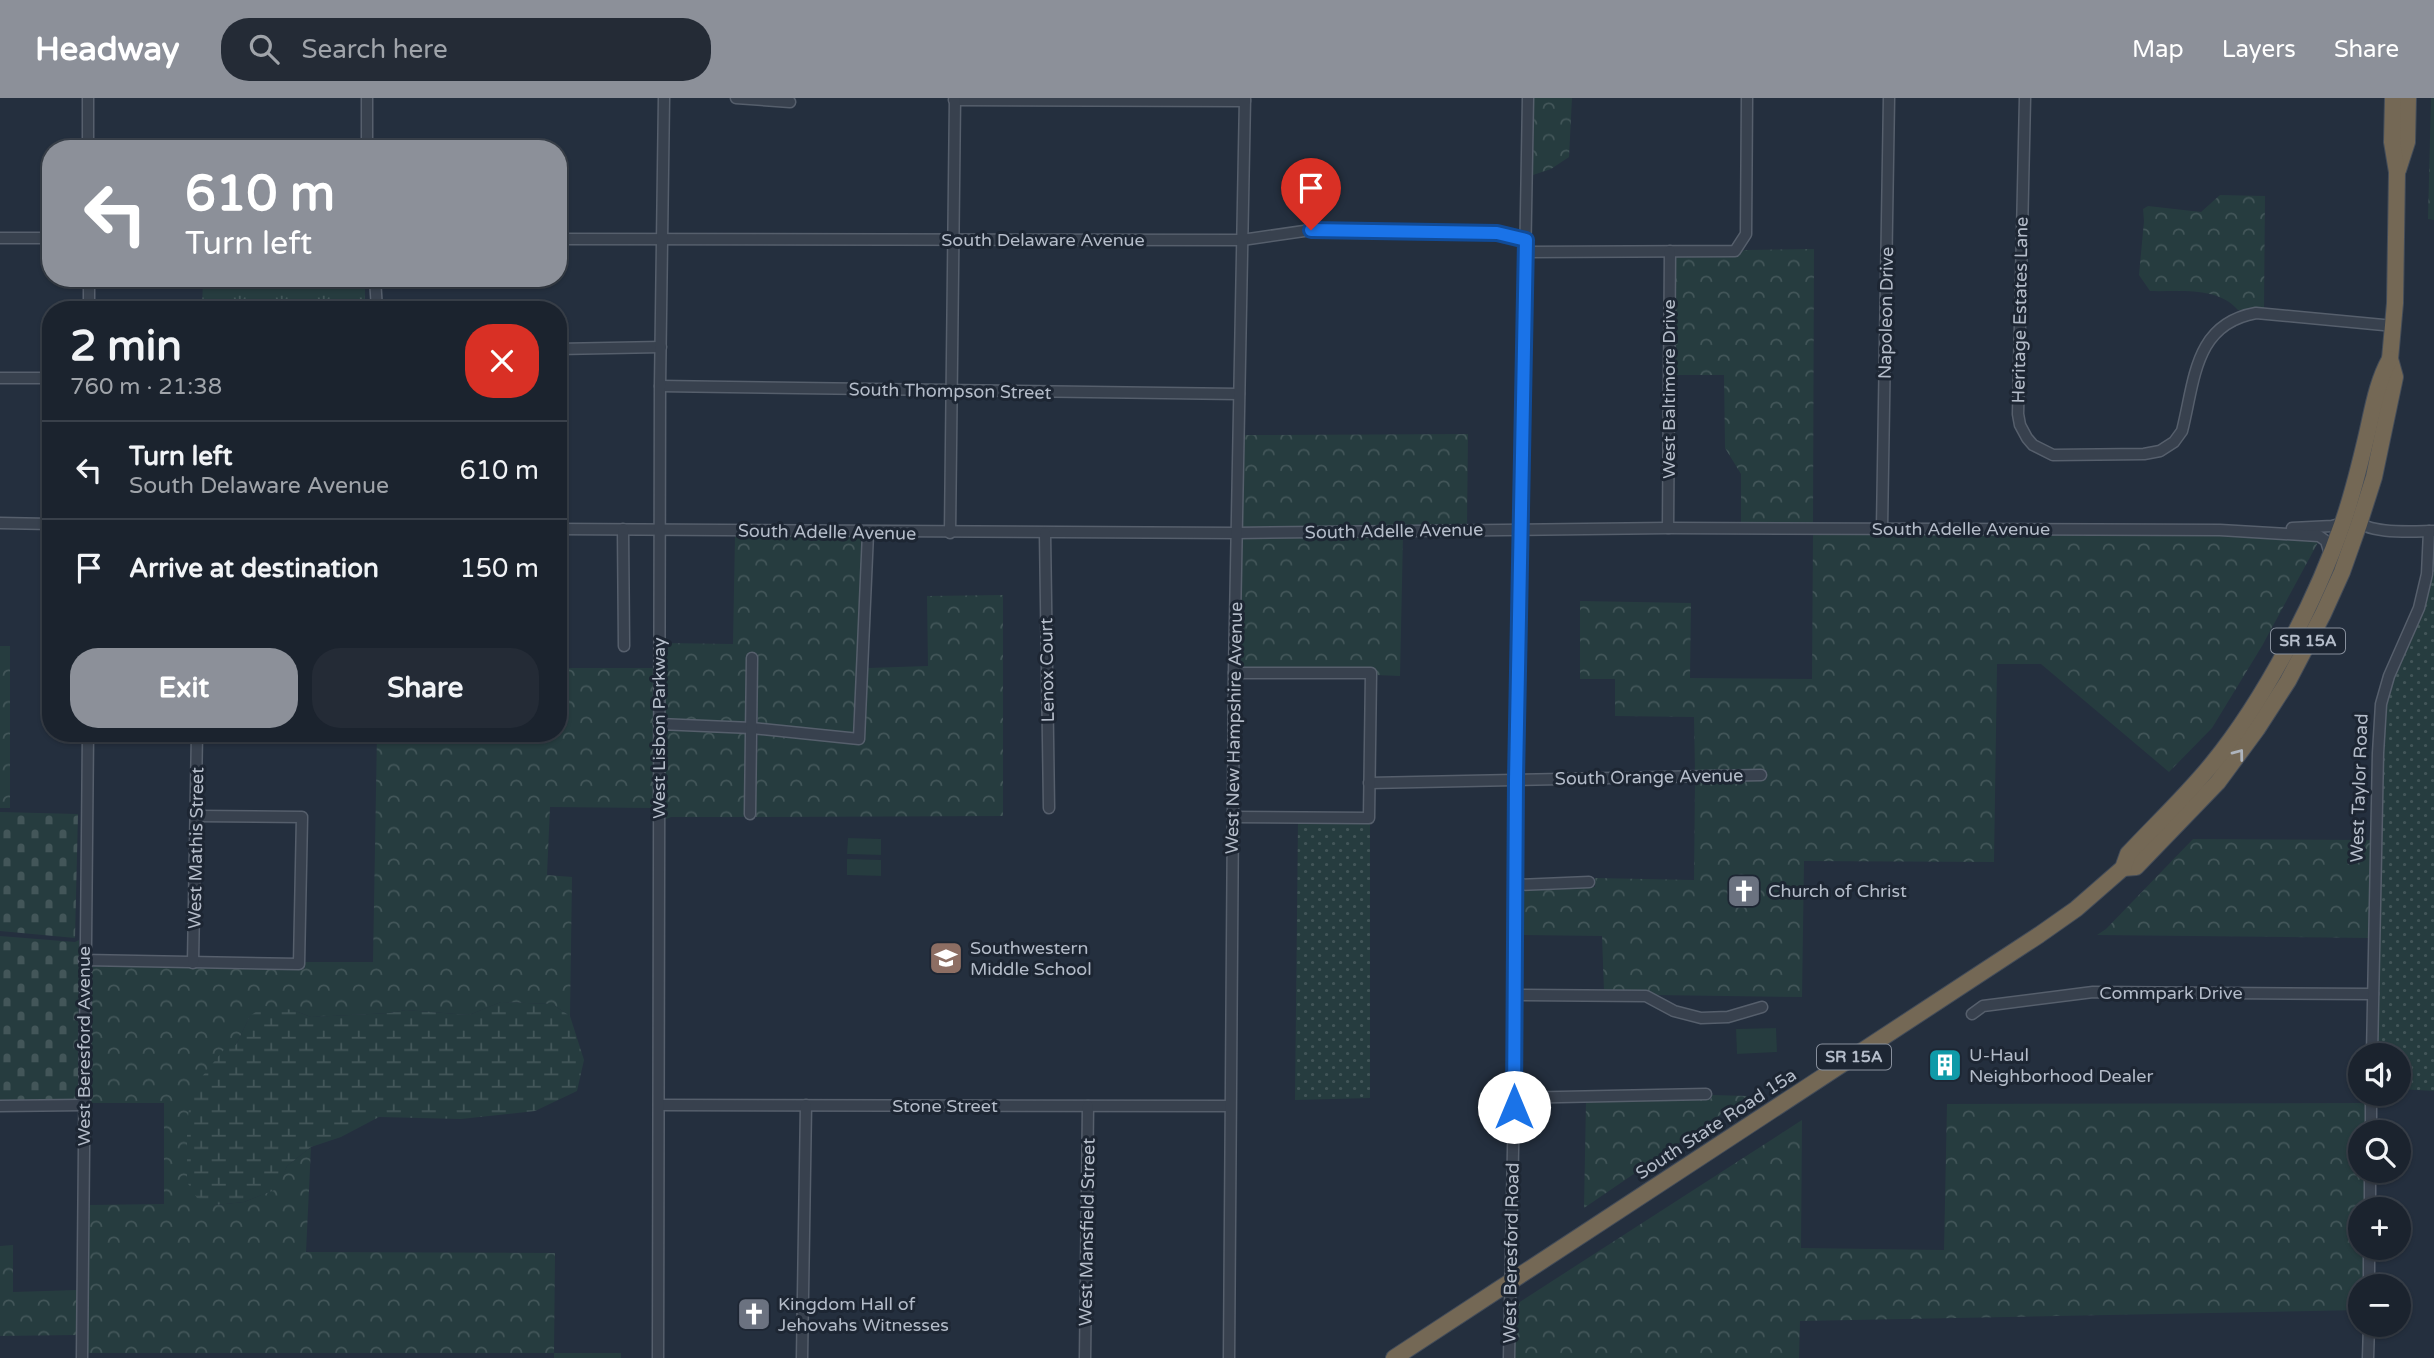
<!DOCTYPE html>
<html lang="en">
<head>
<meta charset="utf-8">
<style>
  body { margin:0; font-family:"Varela Round",sans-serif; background:#242b36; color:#f1f3f6; height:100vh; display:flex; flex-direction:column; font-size:26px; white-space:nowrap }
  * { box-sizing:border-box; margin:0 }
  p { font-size:23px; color:#a0a4aa }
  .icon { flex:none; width:38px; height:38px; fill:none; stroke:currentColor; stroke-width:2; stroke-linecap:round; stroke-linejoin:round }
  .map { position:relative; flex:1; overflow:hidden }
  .panel { position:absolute; left:42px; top:203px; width:525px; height:441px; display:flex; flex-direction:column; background:#1b232e; border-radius:28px; box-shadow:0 2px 5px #0004,0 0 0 2px #39404a }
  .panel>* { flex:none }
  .banner { position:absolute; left:42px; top:42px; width:525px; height:147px; border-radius:28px; box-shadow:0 2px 5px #0004,0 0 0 2px #39404a; background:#8c9099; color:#fff; overflow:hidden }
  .controls { position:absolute; left:2348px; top:945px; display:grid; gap:14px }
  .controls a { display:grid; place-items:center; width:63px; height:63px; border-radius:50%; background:#1b232e; box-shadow:0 2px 5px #0004,0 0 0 2px #39404a; font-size:35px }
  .pin { position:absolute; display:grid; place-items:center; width:60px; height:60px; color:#fff; margin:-72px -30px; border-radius:50% 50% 50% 0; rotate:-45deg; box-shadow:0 0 7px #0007 }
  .pin .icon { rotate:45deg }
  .me { position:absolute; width:77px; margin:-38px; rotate:0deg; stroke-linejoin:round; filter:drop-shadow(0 0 5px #0008) }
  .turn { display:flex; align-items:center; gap:24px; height:147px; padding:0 28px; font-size:32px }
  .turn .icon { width:91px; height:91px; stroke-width:2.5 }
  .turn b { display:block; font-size:49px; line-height:60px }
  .round { display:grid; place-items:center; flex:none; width:74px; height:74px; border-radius:28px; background:#242b36 }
  .headline { display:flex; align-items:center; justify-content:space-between; height:119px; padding:0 28px }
  h1 { font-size:42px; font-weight:700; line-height:52px }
  .action { display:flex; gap:14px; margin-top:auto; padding:14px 28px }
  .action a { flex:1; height:80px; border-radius:28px; background:#8c9099; color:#fff; font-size:28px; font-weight:700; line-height:80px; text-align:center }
  .action a+a { background:#242b36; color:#f1f3f6 }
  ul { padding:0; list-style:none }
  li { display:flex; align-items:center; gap:21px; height:98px; padding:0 28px; border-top:2px solid #39404a }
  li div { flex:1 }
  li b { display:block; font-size:26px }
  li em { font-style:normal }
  header { display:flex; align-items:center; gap:42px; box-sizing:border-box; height:98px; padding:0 35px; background:#8c9099; color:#fff }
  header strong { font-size:33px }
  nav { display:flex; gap:38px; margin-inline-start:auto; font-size:24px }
  .search { width:490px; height:63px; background:#242b36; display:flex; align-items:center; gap:18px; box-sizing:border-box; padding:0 24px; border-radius:28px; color:#a0a4aa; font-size:26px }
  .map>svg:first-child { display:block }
  .grass { fill:url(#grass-dots) }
  .forest { fill:url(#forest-crowns) }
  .wetland { fill:url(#wetland-marsh) }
  .cemetery { fill:url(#cemetery-stones) }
  .park { fill:url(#park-tufts) }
  .pitch { fill:#263c3f }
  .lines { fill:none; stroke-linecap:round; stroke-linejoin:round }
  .minor-casing { stroke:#565f6c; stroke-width:13 }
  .highway-casing { stroke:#434c59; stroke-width:18 }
  .minor { stroke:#38414e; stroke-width:10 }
  .highway { stroke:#746855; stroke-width:16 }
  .oneway { stroke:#aeb4bd }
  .route-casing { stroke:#114b97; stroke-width:18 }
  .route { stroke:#1a73e8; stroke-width:12 }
  .labels { text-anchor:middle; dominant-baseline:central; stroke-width:6; stroke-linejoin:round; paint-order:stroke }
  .shield { fill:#1d2633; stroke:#878f9c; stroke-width:2 }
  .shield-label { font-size:16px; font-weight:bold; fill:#b4bcc9 }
  .street-label { font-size:18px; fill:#b4bcc9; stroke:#1d2633 }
  .poi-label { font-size:18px; fill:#b4bcc9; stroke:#1d2633; text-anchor:start }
</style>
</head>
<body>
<header>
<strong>Headway</strong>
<div class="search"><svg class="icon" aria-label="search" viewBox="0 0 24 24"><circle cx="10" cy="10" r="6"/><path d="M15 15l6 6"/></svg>Search here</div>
<nav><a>Map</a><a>Layers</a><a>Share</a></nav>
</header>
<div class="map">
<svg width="2434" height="1260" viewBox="0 0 2434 1260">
  <defs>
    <pattern id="grass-dots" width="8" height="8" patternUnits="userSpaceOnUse" patternTransform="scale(1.75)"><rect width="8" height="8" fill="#263c3f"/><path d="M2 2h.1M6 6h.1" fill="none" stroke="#435659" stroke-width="1.8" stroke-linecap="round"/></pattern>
    <pattern id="forest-crowns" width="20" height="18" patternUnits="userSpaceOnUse" patternTransform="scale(1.75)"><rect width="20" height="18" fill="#263c3f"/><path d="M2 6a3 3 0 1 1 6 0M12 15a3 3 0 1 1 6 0" fill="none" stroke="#435659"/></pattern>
    <pattern id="wetland-marsh" width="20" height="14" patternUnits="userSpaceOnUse" patternTransform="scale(1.75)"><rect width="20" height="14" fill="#263c3f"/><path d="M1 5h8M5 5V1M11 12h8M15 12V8" fill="none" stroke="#435659"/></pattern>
    <pattern id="cemetery-stones" width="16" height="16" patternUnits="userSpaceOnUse" patternTransform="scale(1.75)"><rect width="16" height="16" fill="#263c3f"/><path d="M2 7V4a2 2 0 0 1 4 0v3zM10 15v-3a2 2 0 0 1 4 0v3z" fill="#435659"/></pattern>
    <pattern id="park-tufts" width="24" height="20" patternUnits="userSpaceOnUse" patternTransform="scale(1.75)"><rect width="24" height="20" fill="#263c3f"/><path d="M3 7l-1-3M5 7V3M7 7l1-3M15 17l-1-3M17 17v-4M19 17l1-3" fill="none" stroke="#435659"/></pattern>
  </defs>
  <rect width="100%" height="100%" fill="#242f3e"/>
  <g class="grass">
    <path d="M2434,444V993L2399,991V957H2378L2383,655L2387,607L2395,579L2425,511L2433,477Z"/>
    <path d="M1298,724L1370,725V1000L1295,1002Z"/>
  </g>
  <g class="forest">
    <path d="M1534,0H1572L1569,59L1551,71L1533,77Z"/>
    <path d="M2431,0H2434V122L2428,121Z"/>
    <path d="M2220,97L2265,98L2264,211L2238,212C2217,188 2180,194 2150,193L2139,177L2144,123L2143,111L2148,108L2201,114Z"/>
    <path d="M1814,151L1813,425H1741V376L1725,350L1724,277H1674L1675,157L1739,156L1744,152Z"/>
    <path d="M1468,336L1467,427L1242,430L1244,337Z"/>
    <path d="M1813,435L2322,437L2262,548L2212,630L2169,674L2041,566H1997L1994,764L1804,763L1802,899L1654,897L1604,893L1602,838L1520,837L1521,792L1595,789V780L1694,782L1695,683L1766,682L1767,673L1695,674L1694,619L1615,618V581H1580V503L1691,505L1690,580L1812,581Z"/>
    <path d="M735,437L863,439L853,635L758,626L757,556H747V625L664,622V545L733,546Z"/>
    <path d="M1403,437L1400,578L1376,577V571L1240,570L1242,440Z"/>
    <path d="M1003,497V718L755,719L758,636L863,646L868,570L928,568L927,498Z"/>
    <rect x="0" y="548" width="10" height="162"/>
    <path d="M558,570H653V710L550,709L547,777L572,779L570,918L552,906L501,904L469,917L406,912L390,915L311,919L293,912L250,918L236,947L210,970L187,1025V1084L215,1107L244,1104L276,1091L287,1068L311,1049L306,1154L555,1155L554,1255H621V1260H554V1255H88V1107L164,1106V1005H89L90,867L304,871L305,864H373L377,635H558Z"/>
    <path d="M664,631L747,635L744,719H671L664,722Z"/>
    <path d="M2193,741L2371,742L2369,840L2097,837L2106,831Z"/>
    <path d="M1712,997L1748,998L1584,1110L1586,1003L1711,1001Z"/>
    <path d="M2366,1005L2365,1034H2361V1073H2365V1111H2361V1150H2364L2361,1212L1800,1223L1799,1260H1515V1207L1802,1022L1801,1150L1944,1152L1947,1006Z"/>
    <path d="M13,1147V1194L77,1192V1237L0,1238V1148Z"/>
  </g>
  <path class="wetland" d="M501,904L552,906L570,918L584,962L577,993L535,1013L461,1021L379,1019L341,1039L311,1049L287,1068L277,1091L244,1104L215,1107L197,1100L187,1084V1025L192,991L226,949L236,947L250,918L264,908L293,912L311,919L390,915L406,912L469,917Z"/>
  <g class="cemetery">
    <path d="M0,714L78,716L75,840L0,833Z"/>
    <path d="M0,838L75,844L79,842L78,1002L0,1003Z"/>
  </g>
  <path class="park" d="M203,180H365V212H202Z"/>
  <g class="pitch">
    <path d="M848,740L881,741V757L847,756Z"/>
    <path d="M847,761L881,762V778L847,777Z"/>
    <path d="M1776,930L1777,954L1737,956L1736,931Z"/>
  </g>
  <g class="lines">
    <g class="minor-casing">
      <g id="minor">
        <path d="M88,0V51"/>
        <path d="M367,0V51"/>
        <path d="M736,0L790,4"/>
        <path d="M2025,0L2018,316L2020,327L2027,340L2033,347L2053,357L2144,356L2160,353L2174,344L2182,333C2195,282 2194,226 2256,215L2394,228"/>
        <path d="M954,2L1245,3"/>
        <path d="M0,140H51"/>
        <path d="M558,141L1242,142L1311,132L1497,135L1526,142"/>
        <path d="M1526,154L1735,153L1746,136L1747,0"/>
        <path d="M89,180V212"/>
        <path d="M375,180L377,212"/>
        <path d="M558,251L661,249"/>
        <path d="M0,280H51"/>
        <path d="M660,288L1239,296"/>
        <path d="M2356,421C2367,437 2415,433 2434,433"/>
        <path d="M0,425L51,426"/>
        <path d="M1668,430L1670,153"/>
        <path d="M1882,430L1889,0"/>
        <path d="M2292,430L2332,428L2343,425"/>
        <path d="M558,431L1236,435L1668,430L2220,432L2319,438L2326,443L2330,456"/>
        <path d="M623,431L624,548"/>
        <path d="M950,435L955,0"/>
        <path d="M1045,435L1049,710"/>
        <path d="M659,626L752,630L859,641L868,435"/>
        <path d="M1369,685L1761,677"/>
        <path d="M750,716L752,560"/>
        <path d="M1233,719L1369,720L1371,575H1234"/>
        <path d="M1515,787L1589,784"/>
        <path d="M84,862L299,866L302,719L197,718"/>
        <path d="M193,865L197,635"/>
        <path d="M1514,897L1646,898L1674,913L1701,920L1728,919L1762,909"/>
        <path d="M1972,916L1983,908L2093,894L2373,896"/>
        <path d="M2372,957L2378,655L2381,606L2389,578L2419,510L2427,476L2429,433"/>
        <path d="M1514,1000L1706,996"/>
        <path d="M659,1007L1230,1008"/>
        <path d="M0,1008L83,1007"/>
        <path d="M2371,1034V996"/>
        <path d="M2370,1111V1073"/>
        <path d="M2369,1188V1150"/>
        <path d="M82,1260L88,635"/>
        <path d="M658,1260L660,288L664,0"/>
        <path d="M802,1260L806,1007"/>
        <path d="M1085,1260L1088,1008"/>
        <path d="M1229,1260L1234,575L1245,0"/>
        <path d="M1509,1260L1514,1000L1516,681L1528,0"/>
        <path d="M2368,1260L2369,1227"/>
      </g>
    </g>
    <g class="highway-casing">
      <g id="highway">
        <path d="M2398,72L2407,44L2408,0"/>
        <path d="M2123,770L2136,769L2218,684L2257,631L2288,583L2323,516L2342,474L2359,426L2374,379L2395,279L2390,261L2395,205L2397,74L2392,44L2393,0"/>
        <path d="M1394,1260L2039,837L2076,811L2123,770L2128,756C2156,726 2186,698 2212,666C2265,601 2316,503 2343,424C2353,395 2360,366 2367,336C2373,310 2377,284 2390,261"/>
      </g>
    </g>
    <use href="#minor" class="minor"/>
    <use href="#highway" class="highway"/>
  </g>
  <defs><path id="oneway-chevron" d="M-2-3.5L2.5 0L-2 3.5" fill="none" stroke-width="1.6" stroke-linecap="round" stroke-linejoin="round" transform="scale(1.75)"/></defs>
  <use class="oneway" href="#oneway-chevron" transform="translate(2239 656) rotate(-53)"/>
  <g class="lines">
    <g class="route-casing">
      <path id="route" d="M1311,132L1497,135L1526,142L1516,681L1514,1009"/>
    </g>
    <use href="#route" class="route"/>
  </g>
  <defs>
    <g id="church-square" transform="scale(1.75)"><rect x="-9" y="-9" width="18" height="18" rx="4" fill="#6b7280" stroke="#1d2633"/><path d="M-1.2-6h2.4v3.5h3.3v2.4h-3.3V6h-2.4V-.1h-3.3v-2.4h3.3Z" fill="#fff"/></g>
    <g id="school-square" transform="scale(1.75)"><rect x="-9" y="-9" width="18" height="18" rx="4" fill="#8d6e63" stroke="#1d2633"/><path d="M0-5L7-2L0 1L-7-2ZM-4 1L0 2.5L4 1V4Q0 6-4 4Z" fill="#fff"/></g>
    <g id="building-square" transform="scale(1.75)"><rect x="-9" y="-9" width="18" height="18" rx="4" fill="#0f9aa8" stroke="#1d2633"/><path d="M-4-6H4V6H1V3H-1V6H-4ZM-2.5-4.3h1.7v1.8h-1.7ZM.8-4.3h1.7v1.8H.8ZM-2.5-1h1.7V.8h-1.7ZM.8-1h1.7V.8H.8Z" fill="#fff"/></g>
  </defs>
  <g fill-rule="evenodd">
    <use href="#church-square" x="1744" y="793"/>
    <use href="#school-square" x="946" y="860"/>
    <use href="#building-square" x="1945" y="967"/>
    <use href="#church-square" x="754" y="1216"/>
  </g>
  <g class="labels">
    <g class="shield">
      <rect x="2271" y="530.5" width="74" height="25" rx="5"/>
      <rect x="1817" y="946.5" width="74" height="25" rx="5"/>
    </g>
    <g class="shield-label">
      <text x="2308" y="543">SR 15A</text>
      <text x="1854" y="959">SR 15A</text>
    </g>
    <g class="street-label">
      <text x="1043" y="142">South Delaware Avenue</text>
      <text transform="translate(2020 212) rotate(-89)">Heritage Estates Lane</text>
      <text transform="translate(1886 215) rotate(-89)">Napoleon Drive</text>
      <text transform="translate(1669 291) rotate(-90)">West Baltimore Drive</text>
      <text transform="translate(950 293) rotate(1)">South Thompson Street</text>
      <text x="1961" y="431">South Adelle Avenue</text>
      <text transform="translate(1394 433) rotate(-1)">South Adelle Avenue</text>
      <text transform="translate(827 434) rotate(1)">South Adelle Avenue</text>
      <text transform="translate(1047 572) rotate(-91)">Lenox Court</text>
      <text transform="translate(659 630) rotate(-90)">West Lisbon Parkway</text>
      <text transform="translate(1234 630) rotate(-89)">West New Hampshire Avenue</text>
      <text transform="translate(1649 679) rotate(-1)">South Orange Avenue</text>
      <text transform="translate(2359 690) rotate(-88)">West Taylor Road</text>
      <text transform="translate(196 750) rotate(-89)">West Mathis Street</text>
      <text x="2171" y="895">Commpark Drive</text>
      <text transform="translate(84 948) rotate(-90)">West Beresford Avenue</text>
      <text x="945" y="1008">Stone Street</text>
      <text transform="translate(1716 1026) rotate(-33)">South State Road 15a</text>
      <text transform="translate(1087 1134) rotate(-89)">West Mansfield Street</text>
      <text transform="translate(1511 1155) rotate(-89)">West Beresford Road</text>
    </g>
    <g class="poi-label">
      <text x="1768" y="793">Church of Christ</text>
      <text x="970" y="850">Southwestern<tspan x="970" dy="21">Middle School</tspan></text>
      <text x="1969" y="957">U-Haul<tspan x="1969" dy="21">Neighborhood Dealer</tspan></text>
      <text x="778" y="1206">Kingdom Hall of<tspan x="778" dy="21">Jehovahs Witnesses</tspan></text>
    </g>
  </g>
</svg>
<div class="controls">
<a><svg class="icon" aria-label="sound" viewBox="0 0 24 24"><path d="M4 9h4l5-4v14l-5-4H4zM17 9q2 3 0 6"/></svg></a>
<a><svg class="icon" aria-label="search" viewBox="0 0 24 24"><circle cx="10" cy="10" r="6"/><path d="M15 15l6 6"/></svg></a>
<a>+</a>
<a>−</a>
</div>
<div class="pin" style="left:1311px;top:132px;background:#d93025"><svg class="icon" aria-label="arrive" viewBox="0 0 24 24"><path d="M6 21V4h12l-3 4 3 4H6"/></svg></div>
<svg class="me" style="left:1514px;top:1009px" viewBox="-20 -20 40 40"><circle r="19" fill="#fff"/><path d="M0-13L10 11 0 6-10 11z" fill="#1a73e8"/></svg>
<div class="banner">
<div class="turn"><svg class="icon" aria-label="left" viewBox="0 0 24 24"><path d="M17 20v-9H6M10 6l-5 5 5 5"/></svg><div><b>610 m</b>Turn left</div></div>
</div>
<section class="panel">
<div class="headline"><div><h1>2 min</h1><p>760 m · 21:38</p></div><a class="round" style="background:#d93025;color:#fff"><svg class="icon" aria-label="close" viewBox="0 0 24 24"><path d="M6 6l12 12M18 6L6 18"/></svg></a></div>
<ul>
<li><svg class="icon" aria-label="left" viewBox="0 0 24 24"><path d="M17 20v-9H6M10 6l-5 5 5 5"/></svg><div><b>Turn left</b><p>South Delaware Avenue</p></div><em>610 m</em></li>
<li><svg class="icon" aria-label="arrive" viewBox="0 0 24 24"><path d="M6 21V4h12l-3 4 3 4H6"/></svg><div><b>Arrive at destination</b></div><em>150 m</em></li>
</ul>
<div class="action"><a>Exit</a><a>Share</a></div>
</section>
</div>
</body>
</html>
